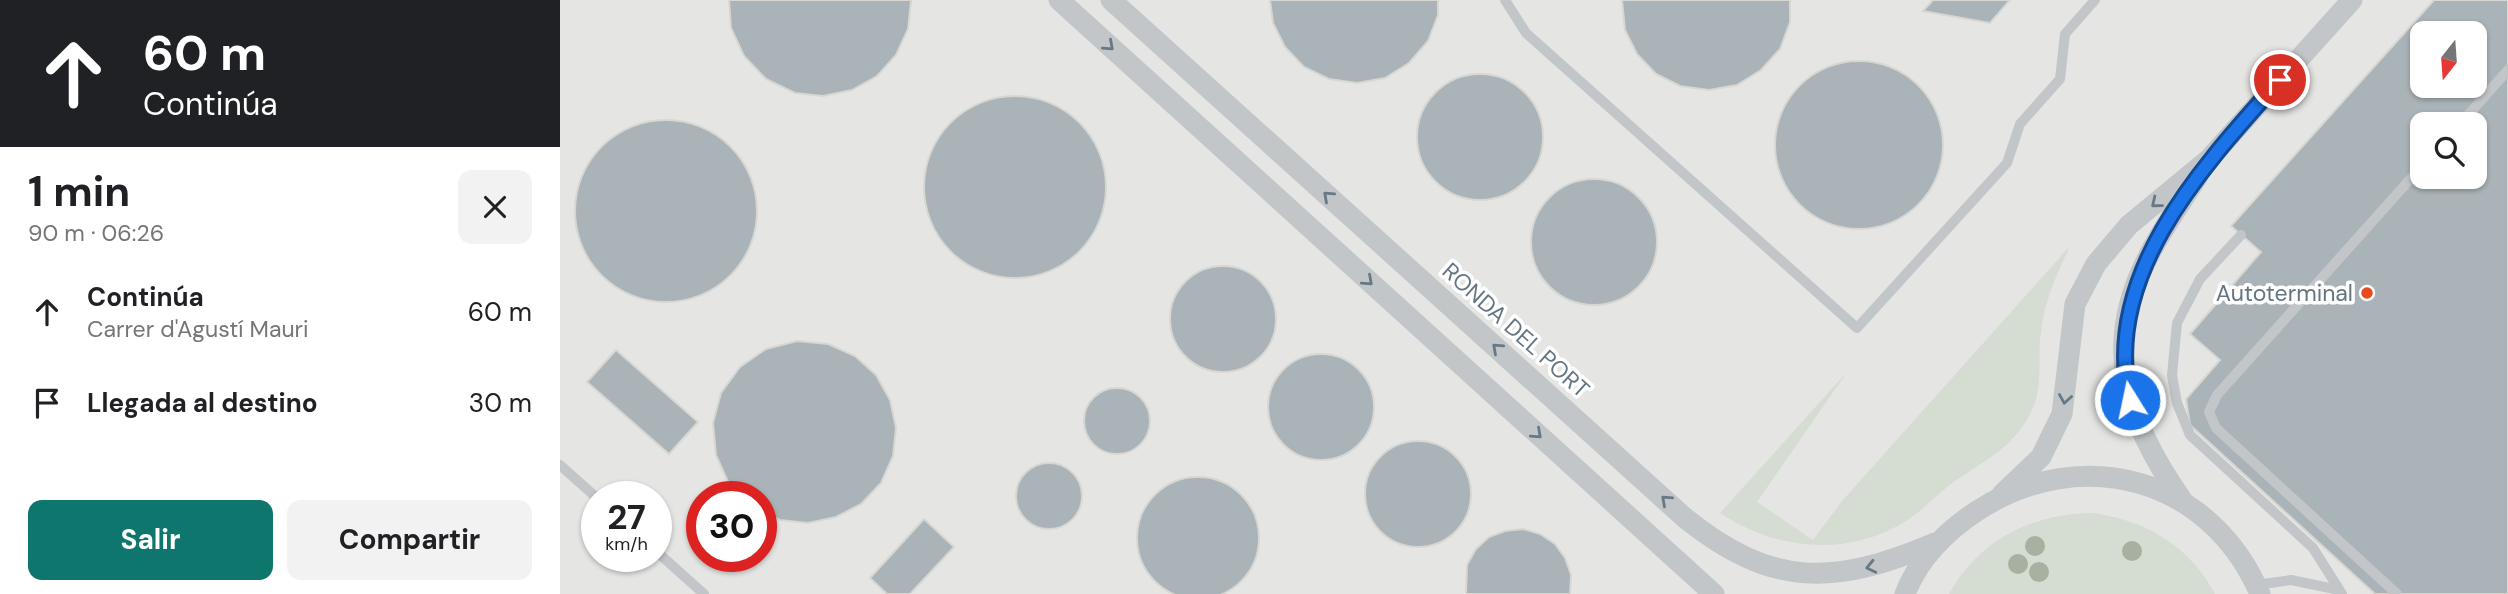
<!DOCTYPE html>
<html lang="es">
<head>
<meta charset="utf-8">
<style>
  body { margin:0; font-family:"DM Sans",sans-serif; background:#f2f2f2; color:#202124; height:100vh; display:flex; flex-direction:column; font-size:26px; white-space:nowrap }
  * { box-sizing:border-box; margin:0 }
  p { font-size:23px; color:#757577 }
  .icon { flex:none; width:38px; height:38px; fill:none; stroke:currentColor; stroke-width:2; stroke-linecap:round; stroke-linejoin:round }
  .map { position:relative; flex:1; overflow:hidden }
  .sheet { display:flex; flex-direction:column; background:#fff; width:560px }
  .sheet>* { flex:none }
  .banner { background:#202124; color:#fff; overflow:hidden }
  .needle { width:46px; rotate:197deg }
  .controls { position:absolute; left:1850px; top:21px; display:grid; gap:14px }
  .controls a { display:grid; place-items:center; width:77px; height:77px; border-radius:14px; background:#fff; box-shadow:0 2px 5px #0004; font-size:35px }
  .speed { position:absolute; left:21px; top:481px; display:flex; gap:14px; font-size:35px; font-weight:700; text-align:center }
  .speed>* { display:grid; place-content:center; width:91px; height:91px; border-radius:50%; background:#fff; box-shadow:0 2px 5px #0004; line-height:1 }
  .speed small { font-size:18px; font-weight:400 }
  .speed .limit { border:10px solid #d22; background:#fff; color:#111 }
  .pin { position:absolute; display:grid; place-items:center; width:60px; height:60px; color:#fff; margin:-30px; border:4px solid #fff; border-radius:50%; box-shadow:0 2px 7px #0007 }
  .me { position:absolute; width:77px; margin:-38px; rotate:350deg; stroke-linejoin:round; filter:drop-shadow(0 0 5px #0008) }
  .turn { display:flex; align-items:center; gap:24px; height:147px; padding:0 28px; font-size:32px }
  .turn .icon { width:91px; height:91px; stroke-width:2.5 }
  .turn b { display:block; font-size:49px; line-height:60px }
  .round { display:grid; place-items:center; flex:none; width:74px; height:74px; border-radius:14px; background:#f2f2f2 }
  .head { display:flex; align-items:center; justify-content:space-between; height:119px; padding:0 28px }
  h1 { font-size:42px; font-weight:700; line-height:52px }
  .button { display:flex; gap:14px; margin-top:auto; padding:14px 28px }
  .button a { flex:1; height:80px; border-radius:14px; background:#0f766e; color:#fff; font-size:28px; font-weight:700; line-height:80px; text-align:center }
  .button a+a { background:#f2f2f2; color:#202124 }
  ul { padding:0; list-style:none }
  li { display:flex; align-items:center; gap:21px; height:91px; padding:0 28px }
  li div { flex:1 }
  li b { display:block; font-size:26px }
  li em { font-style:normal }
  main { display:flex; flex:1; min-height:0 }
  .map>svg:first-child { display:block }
  .built { fill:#e5e6e4; fill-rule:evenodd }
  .green { fill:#d5dcd1 }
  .building { fill:#aab3b7; stroke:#d6d6d3; stroke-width:2; fill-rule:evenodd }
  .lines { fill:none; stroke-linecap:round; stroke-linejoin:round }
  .service { stroke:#c2c6c9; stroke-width:10 }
  .minor { stroke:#c2c6c9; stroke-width:21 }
  .tree { fill:#a7b1a2 }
  .oneway { stroke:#687986 }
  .route-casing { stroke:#114b97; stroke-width:18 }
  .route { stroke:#1a73e8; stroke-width:12 }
  .poi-dot { fill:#e74b1e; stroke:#fff; stroke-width:2.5 }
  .labels { text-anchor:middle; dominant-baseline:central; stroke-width:7; stroke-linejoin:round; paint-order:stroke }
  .poi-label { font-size:23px; fill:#637582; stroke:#fff; text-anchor:end }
  .street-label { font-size:23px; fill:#637582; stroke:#fff }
</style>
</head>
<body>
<main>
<section class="sheet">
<div class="banner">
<div class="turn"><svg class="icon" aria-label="ahead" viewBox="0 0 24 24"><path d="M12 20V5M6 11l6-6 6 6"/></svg><div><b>60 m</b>Continúa</div></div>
</div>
<div class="head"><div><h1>1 min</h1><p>90 m · 06:26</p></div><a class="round"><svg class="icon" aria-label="close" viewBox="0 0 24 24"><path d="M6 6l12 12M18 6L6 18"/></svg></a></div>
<ul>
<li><svg class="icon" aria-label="ahead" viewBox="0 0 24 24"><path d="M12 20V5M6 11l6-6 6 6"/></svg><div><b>Continúa</b><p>Carrer d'Agustí Mauri</p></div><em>60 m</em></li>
<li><svg class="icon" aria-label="arrive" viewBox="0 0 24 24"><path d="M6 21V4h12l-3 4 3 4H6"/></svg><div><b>Llegada al destino</b></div><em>30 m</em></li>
</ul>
<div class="button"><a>Salir</a><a>Compartir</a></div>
</section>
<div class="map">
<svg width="1948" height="594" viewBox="0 0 1948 594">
  <rect width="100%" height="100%" fill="#f5f5f0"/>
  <path class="built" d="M0,0H1948V594H0ZM1862,33H1914V86H1862ZM1862,124H1914V177H1862ZM37,497H96V556H37ZM142,497H201V556H142Z"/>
  <g class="green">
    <path d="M1510,246C1497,274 1484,301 1481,332C1477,358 1484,385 1472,410C1455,448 1423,461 1391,484C1375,496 1362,511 1346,521C1287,558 1215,550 1160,513L1287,372L1197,502L1253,540L1282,501Z"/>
    <path d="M1531,513C1584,519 1630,546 1655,594H1389C1419,540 1471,514 1531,513Z"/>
  </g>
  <g class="building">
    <path d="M169,0H351V1L348,29L336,55L317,76L292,90L263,96L235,93L206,79L184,56L171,28Z"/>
    <path d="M710,0H878V15L868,41L849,63L825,78L797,83L769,79L744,67L725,47L713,23Z"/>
    <path d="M1062,0H1230V22L1220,49L1201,70L1177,85L1149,90L1120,86L1096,74L1077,54L1065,30Z"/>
    <path d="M1373,0H1450L1430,23L1363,11Z"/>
    <path d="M1874,0H1948V594H1815L1630,425L1626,399L1660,360L1630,334L1701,252L1671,226ZM1862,33H1914V86H1862ZM1862,124H1914V177H1862Z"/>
    <circle cx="1299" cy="145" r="84"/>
    <circle cx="920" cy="137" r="63"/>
    <circle cx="455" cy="187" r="91"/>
    <circle cx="106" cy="211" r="91"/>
    <circle cx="1034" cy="242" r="63"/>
    <circle cx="663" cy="319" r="53"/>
    <path d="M237,341L268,344L295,356L316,375L330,400L336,428L333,456L321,483L301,504L276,517L248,523L220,520L201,511V497H182L169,484L156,455L153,423L161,393L180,367L206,349Z"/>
    <path d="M56,350L138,422L109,454L27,382Z"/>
    <circle cx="761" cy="407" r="53"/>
    <circle cx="557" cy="421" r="33"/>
    <circle cx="858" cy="494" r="53"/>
    <circle cx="489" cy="496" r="33"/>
    <circle cx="638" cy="538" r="61"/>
    <path d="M364,519L394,547L350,594H327L310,578Z"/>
    <path d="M963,529L980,534L995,544L1005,558L1011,575L1010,594H906L907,565L916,549L929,537L945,531Z"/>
  </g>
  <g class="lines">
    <g class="service">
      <path d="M945,0L966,33L1297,328L1447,163L1460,124L1500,79L1505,34L1535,0"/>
      <path d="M1900,124L1948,70"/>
      <path d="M1681,235L1640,279L1617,323L1612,375L1617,403L1630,435L1753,548L1782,594"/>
      <path d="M0,465L37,498"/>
      <path d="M96,551L144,594"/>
      <path d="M1696,585L1731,580L1779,590"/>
      <path d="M1837,594L1656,428L1649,412L1657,395L1862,166"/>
    </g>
    <g class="minor">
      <path d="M499,0L1154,594"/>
      <path d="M551,0L1125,518C1212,588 1274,586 1375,543"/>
      <path d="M1442,494L1481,457L1502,414L1515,304L1536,264L1569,225L1649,159L1792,0"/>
      <path d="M1622,500C1568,423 1541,349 1587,259C1601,230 1621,203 1638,176"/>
      <path d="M1345,594C1359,558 1385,532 1417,511C1521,443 1650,477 1700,594"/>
    </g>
  </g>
  <g class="tree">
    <circle cx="1475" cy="546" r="10"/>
    <circle cx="1572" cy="551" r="10"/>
    <circle cx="1458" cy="564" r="10"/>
    <circle cx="1479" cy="572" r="10"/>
  </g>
  <defs><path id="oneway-chevron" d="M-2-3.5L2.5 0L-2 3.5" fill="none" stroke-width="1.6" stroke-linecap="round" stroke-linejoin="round" transform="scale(1.75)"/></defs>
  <g class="oneway">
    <use href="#oneway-chevron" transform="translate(549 46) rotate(42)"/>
    <use href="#oneway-chevron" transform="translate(768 196) rotate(-138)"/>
    <use href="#oneway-chevron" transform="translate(1596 203) rotate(141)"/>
    <use href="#oneway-chevron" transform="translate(808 281) rotate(42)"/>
    <use href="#oneway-chevron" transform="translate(937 348) rotate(-138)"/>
    <use href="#oneway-chevron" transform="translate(1505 399) rotate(99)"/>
    <use href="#oneway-chevron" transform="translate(977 434) rotate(42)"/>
    <use href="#oneway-chevron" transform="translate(1106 500) rotate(-138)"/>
    <use href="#oneway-chevron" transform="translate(1311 567) rotate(167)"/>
  </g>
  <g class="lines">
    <g class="route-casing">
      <path id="route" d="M1570,400C1541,275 1643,166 1720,80"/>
    </g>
    <use href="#route" class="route"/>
  </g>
  <circle class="poi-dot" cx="1807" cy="293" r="7"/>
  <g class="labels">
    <g class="poi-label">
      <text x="1793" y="293">Autoterminal</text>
    </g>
    <g class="street-label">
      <text transform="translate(956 330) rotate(42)">RONDA DEL PORT</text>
    </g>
  </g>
</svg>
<div class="controls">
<a><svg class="needle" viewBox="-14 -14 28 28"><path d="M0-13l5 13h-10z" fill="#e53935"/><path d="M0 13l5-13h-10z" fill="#757577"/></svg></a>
<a><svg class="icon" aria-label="search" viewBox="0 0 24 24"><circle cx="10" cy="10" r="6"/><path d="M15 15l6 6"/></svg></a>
</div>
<div class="speed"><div>27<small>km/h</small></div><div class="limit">30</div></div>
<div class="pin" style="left:1720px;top:80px;background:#d93025"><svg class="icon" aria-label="arrive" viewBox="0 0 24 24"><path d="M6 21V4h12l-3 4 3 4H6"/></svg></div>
<svg class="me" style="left:1570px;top:400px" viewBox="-20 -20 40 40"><circle r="17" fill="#1a73e8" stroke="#fff" stroke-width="3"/><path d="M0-11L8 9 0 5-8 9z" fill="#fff"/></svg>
</div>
</main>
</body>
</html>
